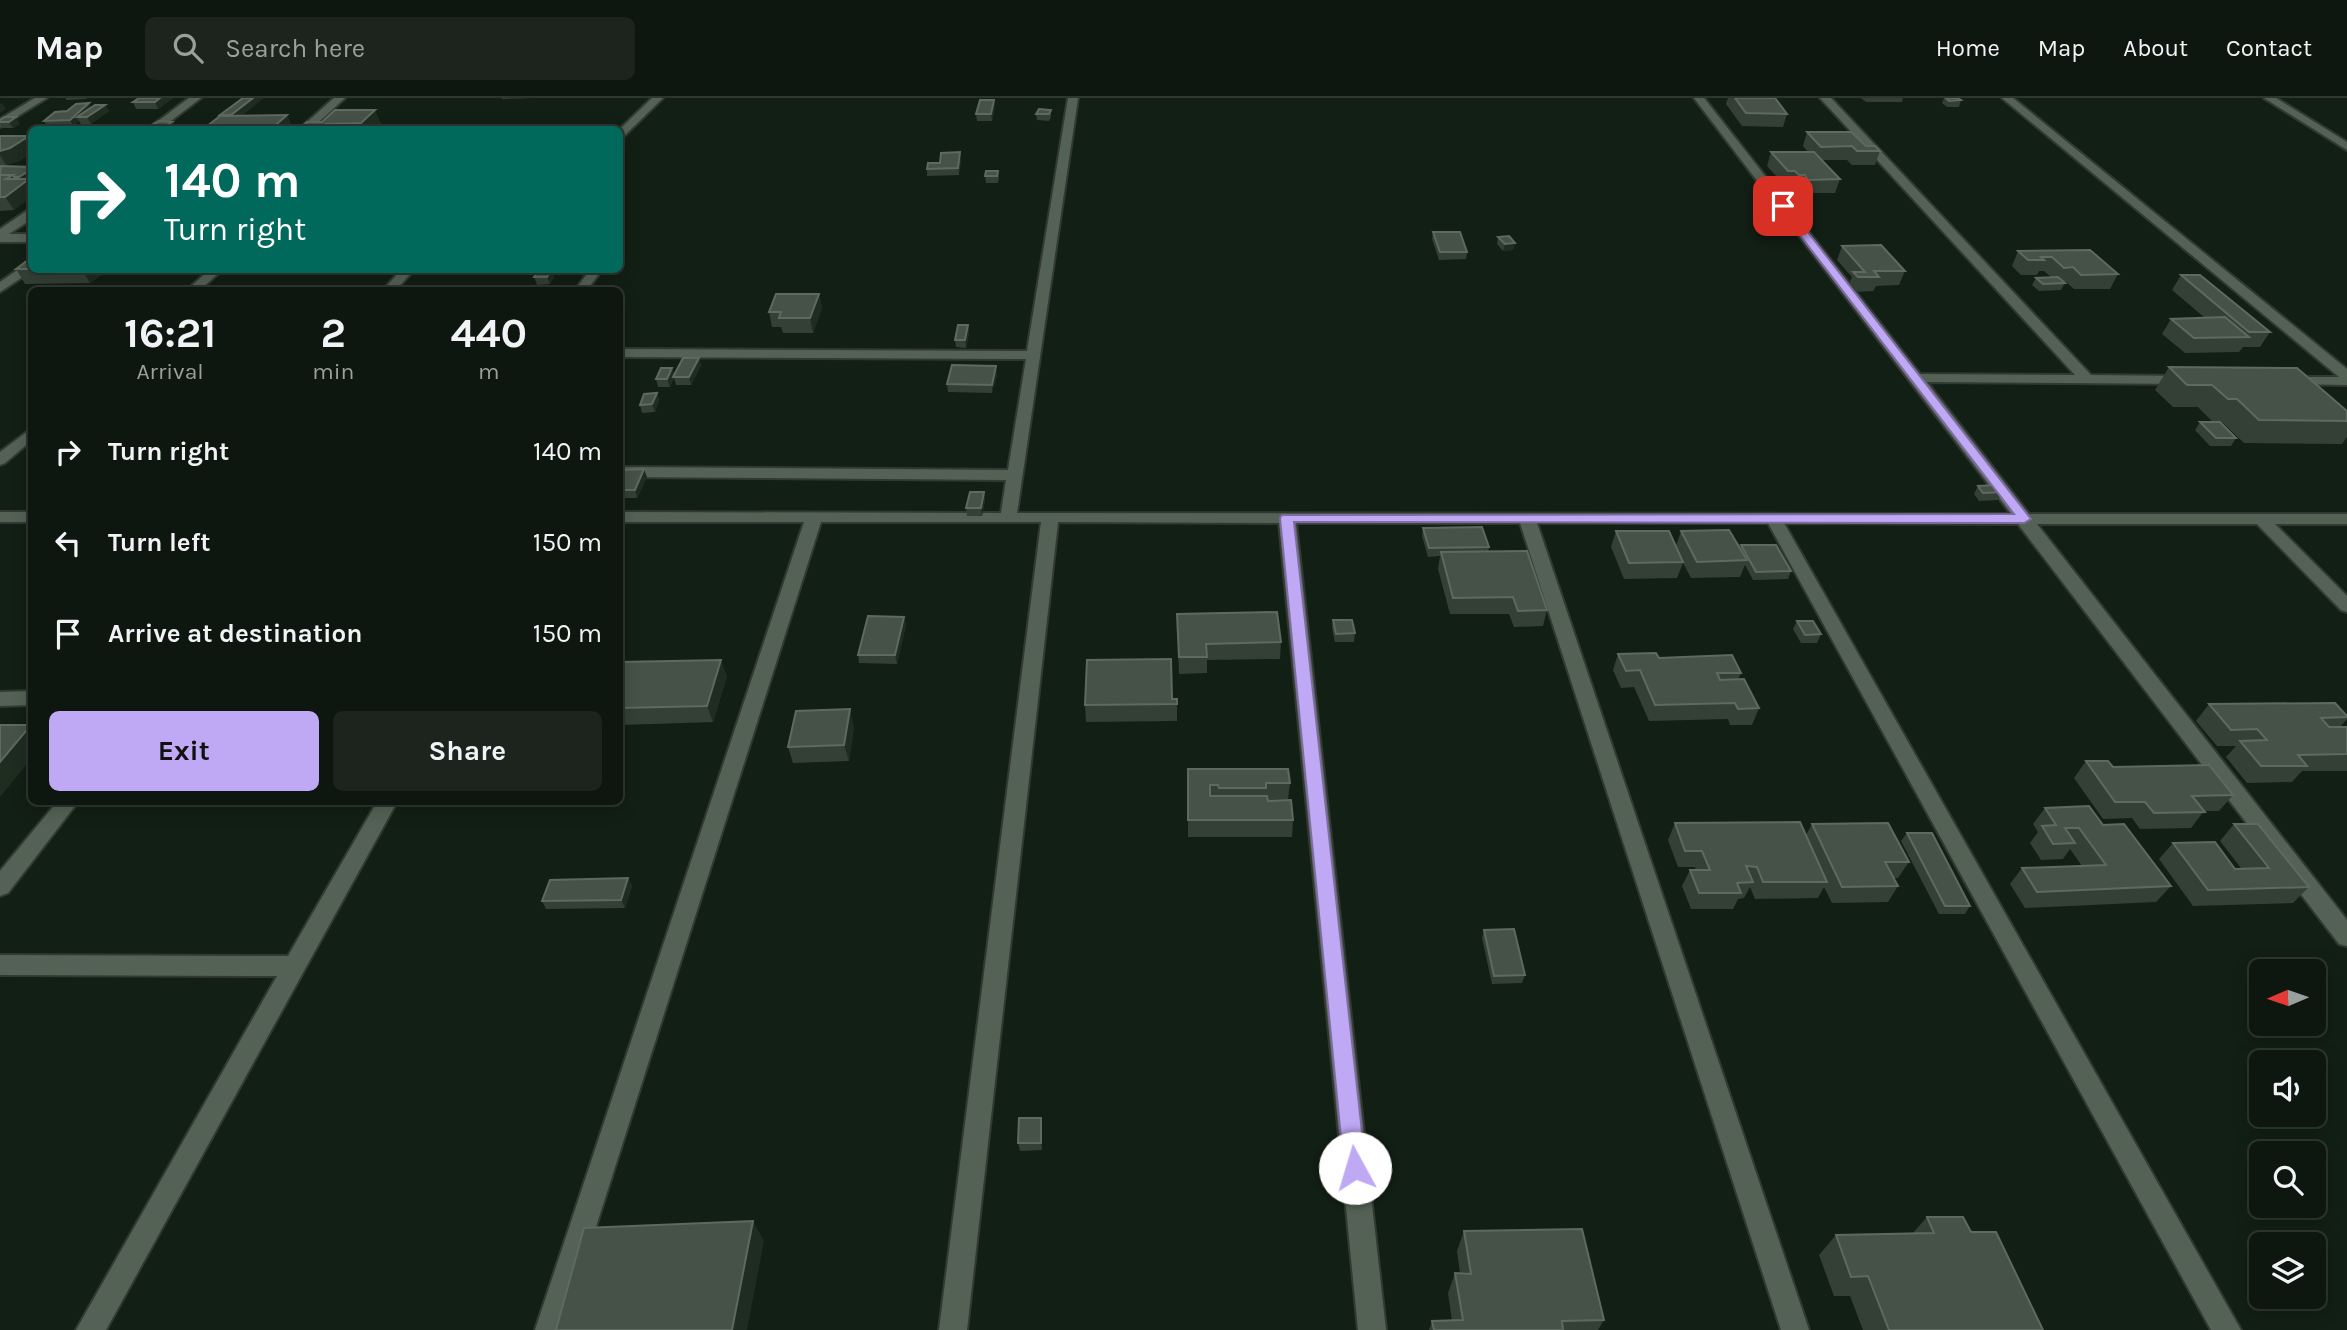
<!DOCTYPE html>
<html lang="en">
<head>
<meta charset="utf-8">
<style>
  body { margin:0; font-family:Karla,sans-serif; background:#1c241d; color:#f1f3f6; height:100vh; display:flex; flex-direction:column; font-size:26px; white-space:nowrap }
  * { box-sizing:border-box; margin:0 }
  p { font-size:23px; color:#9b9f9e }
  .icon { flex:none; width:38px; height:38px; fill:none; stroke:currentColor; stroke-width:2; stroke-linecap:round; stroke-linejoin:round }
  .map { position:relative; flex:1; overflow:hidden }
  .side { position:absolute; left:28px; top:189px; width:595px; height:518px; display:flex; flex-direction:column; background:#0e170f; border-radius:10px; box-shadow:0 4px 18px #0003,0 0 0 2px #2e362f }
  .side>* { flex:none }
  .top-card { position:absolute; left:28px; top:28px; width:595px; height:147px; border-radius:10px; box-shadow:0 4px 18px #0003,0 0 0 2px #2e362f; background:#00695c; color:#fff; overflow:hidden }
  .needle { width:46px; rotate:268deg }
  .buttons { position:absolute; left:2249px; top:861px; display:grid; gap:14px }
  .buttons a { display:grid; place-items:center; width:77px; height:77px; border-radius:10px; background:#0e170f; box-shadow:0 4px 18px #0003,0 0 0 2px #2e362f; font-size:35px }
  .pin { position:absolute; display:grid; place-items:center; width:60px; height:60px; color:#fff; margin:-30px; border-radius:14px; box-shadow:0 4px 10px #0006 }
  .me { position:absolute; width:77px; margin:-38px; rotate:354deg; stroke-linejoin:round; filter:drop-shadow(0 0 5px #0008) }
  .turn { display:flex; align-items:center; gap:24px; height:147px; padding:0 21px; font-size:32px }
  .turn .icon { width:91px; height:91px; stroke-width:2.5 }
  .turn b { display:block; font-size:49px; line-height:60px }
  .eta { display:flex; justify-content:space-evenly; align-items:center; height:119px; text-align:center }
  .eta b { font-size:42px; font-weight:700; line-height:49px }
  .cta { display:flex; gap:14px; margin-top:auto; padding:14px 21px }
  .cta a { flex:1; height:80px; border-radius:10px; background:#bfa8f4; color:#111; font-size:28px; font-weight:700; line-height:80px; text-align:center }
  .cta a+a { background:#1c241d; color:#f1f3f6 }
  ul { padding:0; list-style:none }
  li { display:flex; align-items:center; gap:21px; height:91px; padding:0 21px }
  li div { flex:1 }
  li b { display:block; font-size:26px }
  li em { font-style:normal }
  header { display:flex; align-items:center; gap:42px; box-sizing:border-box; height:98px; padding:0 35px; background:#0e170f; border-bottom:2px solid #2e362f }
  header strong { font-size:33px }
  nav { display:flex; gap:38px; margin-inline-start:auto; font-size:24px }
  .search { width:490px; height:63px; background:#1c241d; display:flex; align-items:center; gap:18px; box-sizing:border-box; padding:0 24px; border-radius:10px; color:#9b9f9e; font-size:26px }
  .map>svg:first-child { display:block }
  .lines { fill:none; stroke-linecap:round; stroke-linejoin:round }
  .minor-casing { stroke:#323932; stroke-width:4 }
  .minor { fill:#546255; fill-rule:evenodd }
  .wall { fill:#344035 }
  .shaded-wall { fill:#1f2c20 }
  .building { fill:#465247; stroke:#5e695f; stroke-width:2 }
  .route { fill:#bfa8f4; stroke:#7c6d9f; stroke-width:2 }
</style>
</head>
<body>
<header>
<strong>Map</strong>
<div class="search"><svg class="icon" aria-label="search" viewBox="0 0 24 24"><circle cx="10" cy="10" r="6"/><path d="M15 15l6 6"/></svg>Search here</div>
<nav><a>Home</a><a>Map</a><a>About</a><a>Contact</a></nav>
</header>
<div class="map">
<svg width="2347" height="1232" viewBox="0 0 2347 1232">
  <rect width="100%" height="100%" fill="#121f14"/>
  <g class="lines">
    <g class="minor-casing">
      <g id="minor">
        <path d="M35,0H47L0,29V21Z"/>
        <path d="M189,0H201L159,32H146Z"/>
        <path d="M334,0H345L310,32H298Z"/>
        <path d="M652,0H663L624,38L620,39L619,32Z"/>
        <path d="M1068,0H1078L1017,415L2011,416L1694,0H1704L1920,276L2075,277L1820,0H1831L2091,277L2185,278L2192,282L2185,286L1927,284L2029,416H2347V426H2275L2347,498V514L2341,512L2257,426H2037L2347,822V848L2339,846L2018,426L1784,425L2241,1232H2211L1768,425H1537L1809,1232H1781L1520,425H1296L1386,1232H1358L1279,425L1058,424L967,1232H939L1041,424H821L563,1232H535L804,424H620V414L1001,415L1006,382L620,379V369L1008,372L1026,261L620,259V251L1027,253Z"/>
        <path d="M2002,0H2013L2347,271V287L2284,286L2282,283L2289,279H2339Z"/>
        <path d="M2264,0H2276L2347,44V52Z"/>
        <path d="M28,112H32V121L9,136H32V144H0V131Z"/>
        <path d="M32,162L33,172L0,194V184Z"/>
        <path d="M209,172H222L200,192H187Z"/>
        <path d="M401,172H414L396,192H383Z"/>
        <path d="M590,172H602L587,192H575Z"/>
        <path d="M32,330V342L5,365L0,367V354Z"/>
        <rect x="0" y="414" width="32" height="10"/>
        <path d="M32,593V607L0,608V594Z"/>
        <path d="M57,704H78L8,795L0,798V773Z"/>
        <path d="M377,704H397L106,1232H76L277,878L0,877V857L288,858Z"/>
      </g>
    </g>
    <use href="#minor" class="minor"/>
  </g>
  <g class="wall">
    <path d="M66,0H87L86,1L66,2Z"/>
    <path d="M139,0H173L158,11H136L133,4Z"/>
    <path d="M502,0H531L502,1Z"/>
    <path d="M1728,0H1775L1787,16L1783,29L1742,28L1726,6Z"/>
    <path d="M1861,0H1903L1902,4H1866Z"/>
    <path d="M1944,0H1958L1961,2L1959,9H1947L1942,5Z"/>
    <path d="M994,2L995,9L992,23H977L976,16Z"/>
    <path d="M105,7L109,13L91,26H81L79,23L73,28L48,30L44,23L67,13Z"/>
    <path d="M1051,12V19L1049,23L1037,22L1036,16Z"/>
    <path d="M0,22L20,26L13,30H2L0,27Z"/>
    <path d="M172,24L175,30L173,32H154L152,27Z"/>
    <path d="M307,24L381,25L374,32H302L301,30Z"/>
    <path d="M1807,34L1866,48L1880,53L1875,67H1852L1847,62H1822L1840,81L1835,95H1804L1800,91H1795L1791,87H1784L1767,68L1771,54H1808L1803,48Z"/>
    <path d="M0,38H29L32,41V55L19,63L6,67H0Z"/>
    <path d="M961,61L959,77L927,78V71L940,65Z"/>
    <path d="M0,69L29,82L14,112L0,113Z"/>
    <path d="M998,73L999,80L998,85H986L985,78Z"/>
    <path d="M1433,134L1467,154L1466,161L1439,162L1432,141Z"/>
    <path d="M1498,139L1515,145L1513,152L1503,153L1497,146Z"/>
    <path d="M1842,148L1905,173L1899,187L1876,188L1873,193L1852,194L1848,188L1852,179L1837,162Z"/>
    <path d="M2090,152L2118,176L2110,191H2074L2066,184H2064L2065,185L2061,192L2039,193L2032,187L2036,180L2051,179L2044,173H2039L2037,177H2021L2012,168L2018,153Z"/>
    <path d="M32,159V172H108L90,185L25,186L16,171Z"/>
    <path d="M552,172L554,179L550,186L537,187L534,179Z"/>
    <path d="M2181,177L2270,234L2260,249H2243L2239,254L2185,255L2162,236L2171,221L2205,220L2172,192Z"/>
    <path d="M819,196L822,210L813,235H783L781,229H772L769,214Z"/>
    <path d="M968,227L969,235L966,250L956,249L955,242Z"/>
    <path d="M699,260L701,267L691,287H676L674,280L670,289H658L656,281L672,270L674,277Z"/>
    <path d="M2169,269L2347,313V339L2342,346L2244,345L2222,324H2213L2198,309H2173L2155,292Z"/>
    <path d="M997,276L992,295L948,294L947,286Z"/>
    <path d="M657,295L659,303L655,314L642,315L640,307Z"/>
    <path d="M2200,324L2236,340L2231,348H2210L2195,332Z"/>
    <path d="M647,379L637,400H620V381Z"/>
    <path d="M1978,388L2002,394L1998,402L1979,403L1974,396Z"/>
    <path d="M984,394L985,402L982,418H967L966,410Z"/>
    <path d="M1423,430L1489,449L1488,454L1547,512L1543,528L1514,529L1509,516H1450L1438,471L1440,458L1428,459L1422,438Z"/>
    <path d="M1616,433L1676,448L1681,433L1740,451L1741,447L1791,473L1788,481L1753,482L1745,467L1740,479L1691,480L1683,465L1677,480L1624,481L1611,449Z"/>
    <path d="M1177,516L1281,544L1280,561L1207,562V575L1179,576Z"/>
    <path d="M904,519L906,527L897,566L859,565L858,557Z"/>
    <path d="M1333,522L1355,535L1354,544H1335L1332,530Z"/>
    <path d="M1797,523L1821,536L1817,545H1801L1793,531Z"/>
    <path d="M1618,556L1659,560L1741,575L1738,581L1759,610L1752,627H1730L1728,621L1649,623L1634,589L1621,590L1613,572Z"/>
    <path d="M620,564L727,578L713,624L620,627Z"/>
    <path d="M1177,601V623L1086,624L1085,607Z"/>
    <path d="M2209,606L2347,618V621L2340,629H2347V673H2302L2292,684L2247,685L2226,659L2236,648H2217L2196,623Z"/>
    <path d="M854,628L849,663L793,665L788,649Z"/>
    <path d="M2086,663L2113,669L2233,697L2219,713H2204L2191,730L2140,731L2132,720L2103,721L2074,680Z"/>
    <path d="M1188,671L1290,685L1288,702H1268L1293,722L1292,739H1188Z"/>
    <path d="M2045,710L2103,727L2171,788L2156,804L2025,810L2010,786L2022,770L2082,768L2070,751L2063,761L2041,762L2030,745L2038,734L2033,726Z"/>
    <path d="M1675,725L1806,737L1812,726L1909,764L1898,780H1894L1898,788L1888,804L1832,805L1824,789L1818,800L1755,801L1750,789L1744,800L1738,801L1733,811H1691L1682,788L1690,772H1696L1695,769H1678L1668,742Z"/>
    <path d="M2234,726L2309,789L2293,805L2193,808L2159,761L2173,745L2235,771L2241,770L2220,743Z"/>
    <path d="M1907,735L1970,808L1965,816H1939L1901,743Z"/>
    <path d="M628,780L632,788L625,810L546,811L542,803Z"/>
    <path d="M1484,832L1525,877L1522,885L1492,886L1482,840Z"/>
    <path d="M1042,1027V1052L1020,1053L1018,1045Z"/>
    <path d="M1927,1119L1971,1134L2043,1232H1863L1850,1198H1834L1819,1157L1836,1137L1912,1136Z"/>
    <path d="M1464,1133L1604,1222L1598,1232H1429L1432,1223H1452L1448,1195L1455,1175H1460L1457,1153Z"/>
  </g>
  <g class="shaded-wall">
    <path d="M160,0H173L158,11L155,4Z"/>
    <path d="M253,0H264L234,24L231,17Z"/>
    <path d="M994,2L995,9L992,23L991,16Z"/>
    <path d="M2,5L6,11L0,15V6Z"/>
    <path d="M89,5L93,12L77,19L79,23L73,28L70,22Z"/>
    <path d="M105,7L109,13L91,26L87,19Z"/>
    <path d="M375,12L381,25L374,32H364L361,25Z"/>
    <path d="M287,17L293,30L291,32H270Z"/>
    <path d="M16,19L20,26L13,30L9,24Z"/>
    <path d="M172,24L175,30L173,32H167L165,28Z"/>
    <path d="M326,26L328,32H322V29Z"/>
    <path d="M29,38L32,41V55L19,63L6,67L0,57V53Z"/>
    <path d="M960,54L961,61L959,77L958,70Z"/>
    <path d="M32,71V80L29,82L32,85V99L14,112L5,99L6,81L13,77L20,88L23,85L19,79Z"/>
    <path d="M1515,145L1513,152L1503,153L1505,146Z"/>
    <path d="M82,172H108L90,185Z"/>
    <path d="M552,172L554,179L550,186L547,179Z"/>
    <path d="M819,196L822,210L813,235L810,220Z"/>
    <path d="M968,227L969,235L966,250L965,242Z"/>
    <path d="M699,260L701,267L691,287L689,279Z"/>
    <path d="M996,268L997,276L992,295V287Z"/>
    <path d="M672,270L675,278L670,289L667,281Z"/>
    <path d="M657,295L659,303L655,314L652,306Z"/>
    <path d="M644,371L647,379L637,400L635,392Z"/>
    <path d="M984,394L985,402L982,418L981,410Z"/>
    <path d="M904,519L906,527L897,566L895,557Z"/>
    <path d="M721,562L727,578L713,624L707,608Z"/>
    <path d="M850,611L854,628L849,663L844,647Z"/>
    <path d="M31,627L32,628V660L0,699V664Z"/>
    <path d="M628,780L632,788L625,810L621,802Z"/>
    <path d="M1041,1020L1042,1027V1052L1041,1045Z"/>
    <path d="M753,1123L764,1143L747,1232H732Z"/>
  </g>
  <g class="building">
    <path d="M139,0H160L155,4H133Z"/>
    <path d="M243,0H253L231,17H220Z"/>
    <path d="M1735,0H1775L1787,16L1746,15Z"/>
    <path d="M1946,0H1958L1961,2L1949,3Z"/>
    <path d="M980,2H994L991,16H976Z"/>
    <path d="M89,5L70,22L44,23L55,14L67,13L76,6Z"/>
    <path d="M95,7H105L87,19H77Z"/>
    <path d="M1039,11L1051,12L1049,16H1036Z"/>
    <path d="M335,12H375L361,25L326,26L322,29L301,30L307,24H322Z"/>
    <path d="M287,17L270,32H202L220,18Z"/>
    <path d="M5,19H16L9,24H0V22Z"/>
    <path d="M159,23L172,24L165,28L152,27Z"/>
    <path d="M1807,34H1851L1866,48H1875L1880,53H1857L1852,48L1821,49Z"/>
    <path d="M0,38H29L10,50L0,53Z"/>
    <path d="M960,54L958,70L927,71L928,65H940L941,55Z"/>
    <path d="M1771,54H1814L1840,81L1808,82L1805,77H1799L1795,73H1788Z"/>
    <path d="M1,68L32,69V71L19,79H14L13,77H0Z"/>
    <path d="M986,73H998L997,78H985Z"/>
    <path d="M0,77H13L6,81H29L5,99H0Z"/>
    <path d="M1433,134H1460L1467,154H1440Z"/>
    <path d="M1509,138L1515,145L1505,146L1498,139Z"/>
    <path d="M1881,147L1905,173H1874L1879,179H1858L1853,174H1865L1842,148Z"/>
    <path d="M2090,152L2118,176L2081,177L2073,169L2064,170L2052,159H2041L2044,162H2028L2018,153Z"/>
    <path d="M32,159V171H16Z"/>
    <path d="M539,172H551L547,179H534Z"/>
    <path d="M2181,177H2200L2270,234H2249Z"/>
    <path d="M2058,179L2065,185L2043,186L2036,180Z"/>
    <path d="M553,189L551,192H540L541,190Z"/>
    <path d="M776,196H819L810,220H779L781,214H769Z"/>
    <path d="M2225,219L2249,239L2194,240L2171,221Z"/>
    <path d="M958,227H968L965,242H955Z"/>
    <path d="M683,260H699L689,279H673Z"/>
    <path d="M952,267L996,268L992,287L947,286Z"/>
    <path d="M2169,269L2297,270L2347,313V323L2259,322L2237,301H2228L2212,287H2187Z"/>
    <path d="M661,270H672L667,281H656Z"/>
    <path d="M657,295L652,306L640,307L644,296Z"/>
    <path d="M2200,324H2220L2236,340H2216Z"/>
    <path d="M644,371L635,392H620V381L624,372Z"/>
    <path d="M1997,387L2002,394L1983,395L1978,388Z"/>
    <path d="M970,394H984L981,410H966Z"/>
    <path d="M1482,429L1489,449L1429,450L1423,430Z"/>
    <path d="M1729,432L1747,462L1697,464L1681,433Z"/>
    <path d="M1616,433H1669L1683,464L1629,465Z"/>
    <path d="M1741,447H1776L1791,473L1756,474Z"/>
    <path d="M1527,453L1547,512L1518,513L1513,499L1453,500L1441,454Z"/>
    <path d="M1277,514L1281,544L1206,546L1207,559H1179L1177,516Z"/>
    <path d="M868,518L904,519L895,557H858Z"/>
    <path d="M1333,522H1352L1355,535L1336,536Z"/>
    <path d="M1797,523H1813L1821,536L1805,537Z"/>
    <path d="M1656,555L1659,560L1732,557L1741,575H1717L1720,582L1744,581L1759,610L1738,611L1735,605L1655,607L1640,572L1626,573L1618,556Z"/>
    <path d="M1171,561L1172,601H1177V606L1085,607L1087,562Z"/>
    <path d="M721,562L707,608L620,610V564Z"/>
    <path d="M2335,605L2347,618V619L2321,620L2329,629H2347V656L2298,657L2307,668H2261L2240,643L2267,642L2257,631L2231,632L2209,606Z"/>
    <path d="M850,611L844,647L788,649L796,613Z"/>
    <path d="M0,627H31L0,664Z"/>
    <path d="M2086,663H2108L2113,669L2209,667L2233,697L2192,698L2205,714L2154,715L2145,704H2115Z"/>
    <path d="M1188,671H1288L1290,685H1266V690H1219L1218,687H1210V698H1267L1268,703L1291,702L1293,722H1188Z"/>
    <path d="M2089,708L2103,727L2124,726L2171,788L2037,794L2022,770L2106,767L2079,730H2065L2075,745L2053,746L2042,728L2056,727L2045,710Z"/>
    <path d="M1800,724L1827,784H1763L1757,769L1746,768L1753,784L1737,785L1741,795H1699L1690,772H1710L1702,753H1685L1675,725Z"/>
    <path d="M1888,725L1909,764H1885L1898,788L1842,789L1812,726Z"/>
    <path d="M2234,726H2258L2309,789L2208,792L2173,745L2215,744L2235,771L2269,770Z"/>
    <path d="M1907,735H1932L1970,808H1945Z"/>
    <path d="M628,780L621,802L542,803L550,782Z"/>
    <path d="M1514,831L1525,877L1494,878L1484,832Z"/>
    <path d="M1019,1020H1041V1045H1018Z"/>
    <path d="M1927,1119H1963L1971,1134H1996L2043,1232H1889L1868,1178L1851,1179L1836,1137L1934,1135Z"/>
    <path d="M753,1123L732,1232H556L584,1130Z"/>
    <path d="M1582,1131L1604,1222L1562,1223L1563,1232H1434L1432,1223L1463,1222L1455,1175L1471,1176L1464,1133Z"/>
  </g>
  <path class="route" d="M1779,106H1786L2031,421L2024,425L1294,424L1366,1070L1362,1077L1355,1080L1347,1077L1344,1070L1280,420L1282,417L2014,416L1779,110Z"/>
</svg>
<div class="buttons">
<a><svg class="needle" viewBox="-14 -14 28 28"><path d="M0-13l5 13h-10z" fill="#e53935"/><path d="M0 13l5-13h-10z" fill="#9b9f9e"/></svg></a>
<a><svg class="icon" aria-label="sound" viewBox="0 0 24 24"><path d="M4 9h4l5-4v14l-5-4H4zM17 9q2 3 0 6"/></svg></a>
<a><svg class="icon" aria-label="search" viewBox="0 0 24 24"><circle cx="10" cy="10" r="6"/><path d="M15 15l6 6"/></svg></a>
<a><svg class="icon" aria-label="layers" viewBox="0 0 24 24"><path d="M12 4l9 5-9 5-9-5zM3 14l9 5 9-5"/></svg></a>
</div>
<div class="pin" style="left:1783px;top:108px;background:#d93025"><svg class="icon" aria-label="arrive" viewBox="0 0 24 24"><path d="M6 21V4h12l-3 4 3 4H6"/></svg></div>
<svg class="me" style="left:1355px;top:1070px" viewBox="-20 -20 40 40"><circle r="19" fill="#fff"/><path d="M0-13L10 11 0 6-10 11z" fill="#bfa8f4"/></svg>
<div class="top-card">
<div class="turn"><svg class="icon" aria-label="right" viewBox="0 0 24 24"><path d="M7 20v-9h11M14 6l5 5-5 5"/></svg><div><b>140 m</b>Turn right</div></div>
</div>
<section class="side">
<div class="eta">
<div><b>16:21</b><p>Arrival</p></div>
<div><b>2</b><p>min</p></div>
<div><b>440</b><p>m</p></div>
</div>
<ul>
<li><svg class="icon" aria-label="right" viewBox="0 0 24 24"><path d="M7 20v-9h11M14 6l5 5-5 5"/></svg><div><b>Turn right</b></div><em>140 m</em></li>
<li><svg class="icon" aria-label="left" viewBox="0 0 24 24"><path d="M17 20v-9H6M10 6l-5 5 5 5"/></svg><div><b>Turn left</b></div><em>150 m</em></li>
<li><svg class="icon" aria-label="arrive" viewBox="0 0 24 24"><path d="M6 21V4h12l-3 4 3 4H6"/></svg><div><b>Arrive at destination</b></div><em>150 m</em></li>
</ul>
<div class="cta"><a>Exit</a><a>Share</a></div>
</section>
</div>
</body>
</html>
